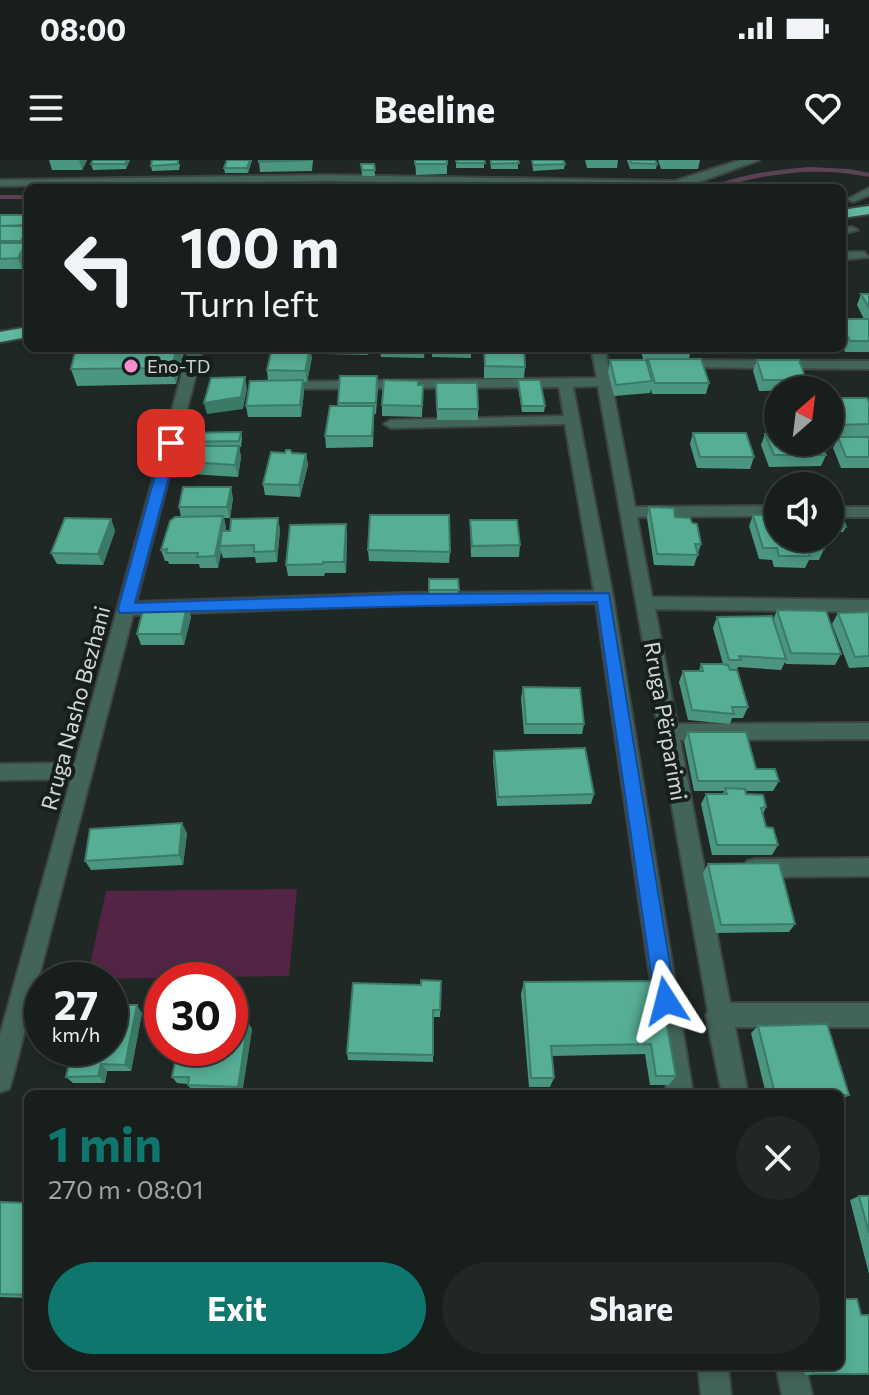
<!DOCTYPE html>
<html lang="en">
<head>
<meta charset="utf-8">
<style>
  body { margin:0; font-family:Commissioner,sans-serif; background:#212725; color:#f1f3f6; height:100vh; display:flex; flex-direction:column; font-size:30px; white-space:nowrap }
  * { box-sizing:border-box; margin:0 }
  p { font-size:26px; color:#9fa2a3 }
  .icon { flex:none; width:44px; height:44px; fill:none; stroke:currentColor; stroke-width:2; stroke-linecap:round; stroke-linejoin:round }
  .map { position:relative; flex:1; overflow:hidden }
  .side { position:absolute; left:24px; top:930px; width:820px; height:280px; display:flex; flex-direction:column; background:#181e1c; border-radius:12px; box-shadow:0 4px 12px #0003,0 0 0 2px #363c3b }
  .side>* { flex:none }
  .banner { position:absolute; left:24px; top:24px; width:822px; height:168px; border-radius:12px; box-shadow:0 4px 12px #0003,0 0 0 2px #363c3b; background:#181e1c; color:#f1f3f6; overflow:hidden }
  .needle { width:52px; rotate:28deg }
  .tools { position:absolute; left:764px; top:216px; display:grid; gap:16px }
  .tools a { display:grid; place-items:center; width:80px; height:80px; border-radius:50%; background:#181e1c; box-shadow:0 4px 12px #0003,0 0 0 2px #363c3b; font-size:40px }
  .speed { position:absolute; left:24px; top:802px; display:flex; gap:16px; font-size:40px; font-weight:700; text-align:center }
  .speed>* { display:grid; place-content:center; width:104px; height:104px; border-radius:50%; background:#181e1c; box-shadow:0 4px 12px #0003,0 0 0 2px #363c3b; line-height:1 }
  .speed small { font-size:20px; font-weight:400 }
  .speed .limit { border:12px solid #d22; background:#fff; color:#111 }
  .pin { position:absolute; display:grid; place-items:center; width:68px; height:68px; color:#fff; margin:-34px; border-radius:16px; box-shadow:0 4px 12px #0006 }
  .me { position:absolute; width:88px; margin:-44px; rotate:351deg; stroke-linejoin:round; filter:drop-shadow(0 0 6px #0008) }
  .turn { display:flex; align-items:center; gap:28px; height:168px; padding:0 24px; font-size:36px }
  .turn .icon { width:104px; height:104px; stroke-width:2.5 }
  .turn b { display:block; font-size:56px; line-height:68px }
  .round { display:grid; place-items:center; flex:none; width:84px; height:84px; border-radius:42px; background:#212725 }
  .headline { display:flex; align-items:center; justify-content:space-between; height:136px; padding:0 24px }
  h1 { font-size:48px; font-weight:700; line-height:60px; color:#0f766e }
  .cta { display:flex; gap:16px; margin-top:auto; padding:16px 24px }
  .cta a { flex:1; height:92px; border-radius:48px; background:#0f766e; color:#fff; font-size:32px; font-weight:700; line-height:92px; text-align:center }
  .cta a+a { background:#212725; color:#f1f3f6 }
  .status { display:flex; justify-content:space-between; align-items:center; height:56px; padding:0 40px; background:#181e1c; direction:ltr }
  .status svg { height:22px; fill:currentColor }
  header { display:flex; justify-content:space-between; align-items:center; height:104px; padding:0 24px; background:#181e1c; font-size:36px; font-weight:700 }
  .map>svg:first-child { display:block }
  .green { fill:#532443 }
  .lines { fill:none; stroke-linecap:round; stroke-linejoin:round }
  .stream { fill:#5c4254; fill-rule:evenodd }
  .minor-casing { stroke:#3d4441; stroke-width:4 }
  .highway-casing { stroke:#3d4441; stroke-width:4 }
  .minor { fill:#426459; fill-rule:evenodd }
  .highway { fill:#60b89f; fill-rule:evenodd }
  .wall { fill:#4a9680 }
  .shaded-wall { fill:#3c7a68 }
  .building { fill:#56ae95; stroke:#3c7a68; stroke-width:2 }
  .route { fill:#1a73e8; stroke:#114b97; stroke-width:2 }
  .poi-dot { fill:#f690d0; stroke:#171f1c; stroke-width:3 }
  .labels { text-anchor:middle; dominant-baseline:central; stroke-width:8; stroke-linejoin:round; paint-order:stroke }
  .far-poi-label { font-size:18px; fill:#d3d8d6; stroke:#171f1c; text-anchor:start }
  .street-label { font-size:22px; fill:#d3d8d6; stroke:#171f1c }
</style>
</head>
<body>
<div class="status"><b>08:00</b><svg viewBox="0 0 49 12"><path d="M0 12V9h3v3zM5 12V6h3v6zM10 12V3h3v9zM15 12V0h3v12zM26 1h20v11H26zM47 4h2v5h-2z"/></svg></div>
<header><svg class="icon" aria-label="menu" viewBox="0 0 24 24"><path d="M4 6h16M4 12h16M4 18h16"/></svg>Beeline<svg class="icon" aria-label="heart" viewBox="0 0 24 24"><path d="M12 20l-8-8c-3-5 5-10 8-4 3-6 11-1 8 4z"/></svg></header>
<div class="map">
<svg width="869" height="1235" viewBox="0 0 869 1235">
  <rect width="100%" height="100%" fill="#202825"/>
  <path class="green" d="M297,729L289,816L87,819L106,731Z"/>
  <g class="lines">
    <g class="stream">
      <path d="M809,7L849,9L869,13V17C817,6 768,13 718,28H709C739,14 776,10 809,7Z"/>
      <rect x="0" y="35" width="28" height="4"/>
    </g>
    <g class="minor-casing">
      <g id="minor">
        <path d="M740,0H759L699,22L675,27L327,21L0,26V20L327,15L675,21Z"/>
        <path d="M869,28V35L853,42L848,39Z"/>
        <path d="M842,68L852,67L858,70L842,74Z"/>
        <path d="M842,92H864L869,97L842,100Z"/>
        <path d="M189,188H203L136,442L404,433L594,431L565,264L391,268L384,264L391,260L564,256L559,227L273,229V223L278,222L597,218L591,188H605L635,347L778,346V356L637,357L652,437L869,440V452L655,449L677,564L869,563V579L680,580L730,843H869V867H735L748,934H722L706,855L708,851L598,226L573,227L613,437L693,934H667L596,443L404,445L133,455L12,920L9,929L0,932V875L71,619L0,620V604L75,603Z"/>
        <path d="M677,200L869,201V209L672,207V201Z"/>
        <rect x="830" y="347" width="39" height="10"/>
        <path d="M869,698V716L755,717L747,715L744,708L747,701L755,699Z"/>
        <path d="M698,1206H728L731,1235H701Z"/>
        <path d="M776,1206H806L812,1235H782Z"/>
      </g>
    </g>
    <g class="highway-casing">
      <g id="highway">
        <path d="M869,46V54L842,58V50Z"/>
        <path d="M28,167V177L0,182V172Z"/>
      </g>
    </g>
    <use href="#minor" class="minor"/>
    <use href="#highway" class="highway"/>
  </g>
  <g class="wall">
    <path d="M49,0H87L82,10H52Z"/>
    <path d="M93,0H130L126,9L93,10L91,4Z"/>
    <path d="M227,0H252L248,13H225L224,8Z"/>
    <path d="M313,0L312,11L260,12L259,2Z"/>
    <path d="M415,0H447V14L416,15Z"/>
    <rect x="456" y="0" width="28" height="8"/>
    <path d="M490,0H518V9H491Z"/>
    <path d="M532,0L565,4L564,9L533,11Z"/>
    <path d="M585,0H618L617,8H587Z"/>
    <path d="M627,0H655L657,4L656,9H630Z"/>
    <path d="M658,0H700L698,9H661Z"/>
    <path d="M180,4L179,10L152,11L151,6Z"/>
    <path d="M361,4H374L375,16H362Z"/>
    <path d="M0,55H28V98L22,109H0Z"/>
    <path d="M861,134H869V192H845L842,185V159H864L857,145Z"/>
    <path d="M76,188H185L176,224L77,226L71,209Z"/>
    <path d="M322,188H369L368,195L323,194Z"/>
    <path d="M380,188H425L424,198L381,197Z"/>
    <path d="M432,188H471V198L432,197Z"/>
    <path d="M484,188L525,207L524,218H484Z"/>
    <path d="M640,188H691L689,199L709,223L706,234H652L651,229L650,233L614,236L608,212L610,200L647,205L648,199H677H643Z"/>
    <path d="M732,188H774L773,192H733Z"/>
    <path d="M312,197L307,222H303L304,232L301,257H248L246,246L268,221L267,210Z"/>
    <path d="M757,200L806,220L803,230L759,231L753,211Z"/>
    <path d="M518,220L545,246L544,252H522L518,226Z"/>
    <path d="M436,223L478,249V260H437Z"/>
    <path d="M418,225H423L422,257L382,256V245Z"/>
    <path d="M378,227L376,254H374L373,287L326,288L325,276L338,246V243Z"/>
    <path d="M771,236L778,237V282L826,295L821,306L769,307L761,285L765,274H776L767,248Z"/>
    <path d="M830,238L869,242V276H831L830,273Z"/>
    <path d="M241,272L242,278L241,287H239L241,297L238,317L191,314L188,302L192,288H181L179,282Z"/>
    <path d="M693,273L754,297L750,309L697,308L690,284Z"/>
    <path d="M838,277H869V308H841L833,288Z"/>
    <path d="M292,293L306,294L308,305L300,337L265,335L263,324Z"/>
    <path d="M233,338L230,358H224L226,368L225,371L278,358L280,370L277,402L256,403L255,397L223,398L221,392L218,408H200L199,404H169L168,401H165L161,390L181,357L179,347Z"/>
    <path d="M649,347L692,363L701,384L694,406L654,405L647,358Z"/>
    <path d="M767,349L824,389L819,400H809L805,408L774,407L772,400L759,399L749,366L753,355H764Z"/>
    <path d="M830,352L846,367L843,372H830Z"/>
    <path d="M111,359L115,371L103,405L57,404L51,393Z"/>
    <path d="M470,360L520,385L519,397H471Z"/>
    <path d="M347,375L346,413H325L324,416H288L286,405Z"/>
    <path d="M368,390L450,392L449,403L369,401Z"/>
    <rect x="429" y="419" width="29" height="16"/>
    <path d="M187,446L191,457L184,485H141L137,474Z"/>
    <path d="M777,450L841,494L835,505L786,504L785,502L781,510L738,507L737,510L748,547L743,558H732L730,564L688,560L679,522L683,511H699L701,504H723L713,468L717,457L773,460Z"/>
    <path d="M869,452V507L849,508L832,464L838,453Z"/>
    <path d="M523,527L584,564L582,574H524L521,538Z"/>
    <path d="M688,572L779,621L773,631H746V634L766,647L763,654L766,667L778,685L772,695H712L701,644L706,634H723L724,631H694L684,582Z"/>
    <path d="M494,591L594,634L591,644L497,646L493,601Z"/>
    <path d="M187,673L183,705L91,710L85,701Z"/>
    <path d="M708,704L795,764L789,772L716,773L703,713Z"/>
    <path d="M441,821L440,857H433V902L348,900L347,893L421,825Z"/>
    <path d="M659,821L676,916L669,925H650L645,894L552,896L554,918L550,927H529L521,834L524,822Z"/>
    <path d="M114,836L120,843V845L142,853L131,911H107L105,923H73L66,917L69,903L57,902L50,896Z"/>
    <path d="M758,866L849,935L840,941V934H766L751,873Z"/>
    <path d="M252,869L242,933L193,932L188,925V924L177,923L172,917Z"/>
    <path d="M859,1036H869V1114L850,1040Z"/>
    <path d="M0,1042L28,1043V1138L0,1137Z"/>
    <path d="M803,1206H840L869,1214L805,1215Z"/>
  </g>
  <g class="shaded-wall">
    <path d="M79,0H87L82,10Z"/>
    <path d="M127,0H130L126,9L125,4Z"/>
    <path d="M250,0H252L248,13L247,8Z"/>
    <path d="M28,67V98L22,109L18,98L23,88L21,81Z"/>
    <path d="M177,188H185L176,224L171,208Z"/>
    <path d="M310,188L312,197L307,222L305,211Z"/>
    <path d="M245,217L247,229L243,249L207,254L204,243Z"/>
    <path d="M303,220L304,232L301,257L300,245Z"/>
    <path d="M239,286L241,297L238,317L235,305Z"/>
    <path d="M306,294L308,305L300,337L299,325Z"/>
    <path d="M231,327L233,338L230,358L227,347Z"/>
    <path d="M223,356L226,368L222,386H220L221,392L218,408L215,396Z"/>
    <path d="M278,358L280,370L277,402L275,391Z"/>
    <path d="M111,359L115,371L103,405L98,394Z"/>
    <path d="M346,364L347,375L346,413L344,402Z"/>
    <path d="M187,446L191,457L184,485L181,474Z"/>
    <path d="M182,663L187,673L183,705L179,695Z"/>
    <path d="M114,836L120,843L118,852L112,845Z"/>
    <path d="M137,845L142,853L131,911L125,905Z"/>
    <path d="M248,862L252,869L242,933L238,927Z"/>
    <path d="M101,904L107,911L105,923L98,916Z"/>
  </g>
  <g class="building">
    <path d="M93,0H127L125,4H91Z"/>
    <path d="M152,0H178V4L151,6Z"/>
    <path d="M227,0H250L247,8H224Z"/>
    <path d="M259,0H311L259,2Z"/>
    <rect x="415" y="0" width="32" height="4"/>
    <path d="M456,0H484L485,3H457Z"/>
    <path d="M491,0H518L519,3L491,4Z"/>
    <path d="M532,0H563L565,4L533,5Z"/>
    <path d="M630,0H655L657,4L631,3Z"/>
    <path d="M361,4H374L375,10H362Z"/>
    <path d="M0,55H28V65L0,66Z"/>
    <path d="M0,66H28V67L21,81H0Z"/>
    <path d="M0,83H26L18,98L0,99Z"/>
    <path d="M861,134H869V148Z"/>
    <path d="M842,159H869V181H850L842,165Z"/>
    <path d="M76,188H177L171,208L71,209Z"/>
    <path d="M272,188H310L305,211L267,210Z"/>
    <path d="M484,188H524L525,207L485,206Z"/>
    <path d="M648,199H701L709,223H655Z"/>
    <path d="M610,200H646L652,221L616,225Z"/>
    <path d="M757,200H799L806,220H763Z"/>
    <path d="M340,216H377L376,243H338Z"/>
    <path d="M245,217L241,237L204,243L211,218Z"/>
    <path d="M303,220L300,245L246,246L250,221Z"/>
    <path d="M384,220L418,221V225H423L422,246L382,245Z"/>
    <path d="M518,220H540L545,246H522Z"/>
    <path d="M436,223H477L478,249H437Z"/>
    <path d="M771,236L778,237V256Z"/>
    <path d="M830,238H867L869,242V264L836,265L830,252Z"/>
    <path d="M330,246H374L372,276H325Z"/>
    <path d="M241,272L239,281L179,282L182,273Z"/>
    <path d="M693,273H746L754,297H700Z"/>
    <path d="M765,274H778V282H820L826,295H774Z"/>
    <path d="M838,277H869V297H846Z"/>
    <path d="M193,286H239L235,305L188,302Z"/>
    <path d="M286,290H290L292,293L306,294L299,325L263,324L271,292L285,293Z"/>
    <path d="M183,327H231L227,347H179Z"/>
    <path d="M649,347L674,348L675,357L690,358L692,363L697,364L701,384H695L698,395L657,394Z"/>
    <path d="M767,349H778V378H813L814,383H822L824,389H808L810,396H779L777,388H763L753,355H769Z"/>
    <path d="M830,352H840L846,367L830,366Z"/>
    <path d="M370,355H449L450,392L368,390Z"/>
    <path d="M223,356L215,396L197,397L198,393H166L167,389L161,390L170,361L175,357Z"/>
    <path d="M65,358L111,359L98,394L51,393Z"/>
    <path d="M278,358L275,391L254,392V385L220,386L222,371H230L231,359Z"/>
    <path d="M470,360H517L520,385L472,386Z"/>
    <path d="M346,364L344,402H323V404L286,405L290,365Z"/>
    <path d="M429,419H458L459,430H429Z"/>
    <path d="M144,446H187L181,474H137Z"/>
    <path d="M777,450L826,451L841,494L791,493Z"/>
    <path d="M869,452V496L855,497L838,453Z"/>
    <path d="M772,456L786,499L739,496L741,500H729L717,457Z"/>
    <path d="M701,504H722L728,505L730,510H737L748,547H732L734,554L692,550L683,511H703Z"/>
    <path d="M523,527L580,528L584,564H526Z"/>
    <path d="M688,572H746L756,609H775L779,621H698Z"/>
    <path d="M585,588L594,634L498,637L494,591Z"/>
    <path d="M725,628L745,629L746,634L763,635L766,647L761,648L766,667L773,668L778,685H717L706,634H727Z"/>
    <path d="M182,663L179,695L85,701L90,669Z"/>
    <path d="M779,703L795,764L721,765L708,704Z"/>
    <path d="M421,820L441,821L440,850H433V895L347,893L353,823L421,825Z"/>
    <path d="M659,821L676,916H656L651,884L551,886L554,918H531L524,822Z"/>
    <path d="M110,835L114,836L112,845H137L125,905L101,904L98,916L66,917L71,896H50L52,888H110Z"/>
    <path d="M230,862H248L238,927L188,925L189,917H172L178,888H230Z"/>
    <path d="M827,864L849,935L775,934L758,866Z"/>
    <path d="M859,1036H869V1073Z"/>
    <path d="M0,1042L28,1043V1135L0,1134Z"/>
    <path d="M840,1127H842L845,1139H857L861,1155H869V1214H814L812,1206H840Z"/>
  </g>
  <path class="route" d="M171,279L178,283L135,443L404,434L609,433L676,841L673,848L666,851L658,848L655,841L597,442L120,453L118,449L164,283Z"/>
  <circle class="poi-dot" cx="131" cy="206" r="8"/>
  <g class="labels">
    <g class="far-poi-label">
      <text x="147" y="206">Eno-TD</text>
    </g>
    <g class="street-label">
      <text transform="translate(75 548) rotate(-75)">Rruga Nasho Bezhani</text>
      <text transform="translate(666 561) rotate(80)">Rruga Përparimi</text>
    </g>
  </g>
</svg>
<div class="tools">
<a><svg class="needle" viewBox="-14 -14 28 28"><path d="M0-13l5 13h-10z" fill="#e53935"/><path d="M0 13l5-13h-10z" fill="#9fa2a3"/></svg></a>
<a><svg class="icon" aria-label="sound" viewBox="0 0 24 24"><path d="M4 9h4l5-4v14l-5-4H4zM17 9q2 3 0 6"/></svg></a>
</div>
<div class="speed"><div>27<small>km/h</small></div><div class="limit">30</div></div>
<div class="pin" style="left:171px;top:283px;background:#d93025"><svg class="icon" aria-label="arrive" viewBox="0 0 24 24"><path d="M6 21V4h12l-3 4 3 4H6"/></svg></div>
<svg class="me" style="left:666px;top:841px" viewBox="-20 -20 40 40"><path d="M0-17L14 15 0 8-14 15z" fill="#1a73e8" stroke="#fff" stroke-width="4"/></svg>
<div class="banner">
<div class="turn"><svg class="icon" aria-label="left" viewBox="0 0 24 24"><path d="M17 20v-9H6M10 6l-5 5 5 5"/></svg><div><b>100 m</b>Turn left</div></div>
</div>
<section class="side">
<div class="headline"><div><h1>1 min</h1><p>270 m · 08:01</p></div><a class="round"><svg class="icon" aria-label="close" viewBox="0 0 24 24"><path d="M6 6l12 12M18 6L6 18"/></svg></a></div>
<div class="cta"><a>Exit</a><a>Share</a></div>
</section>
</div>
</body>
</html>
